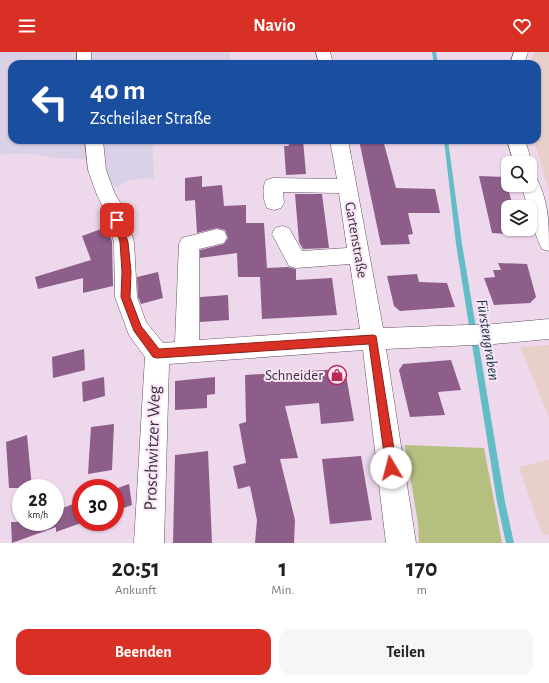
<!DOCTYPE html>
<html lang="de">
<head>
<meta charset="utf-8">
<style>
  body { margin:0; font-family:"Alegreya Sans",sans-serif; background:#f6f6f6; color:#222; height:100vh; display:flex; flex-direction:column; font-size:15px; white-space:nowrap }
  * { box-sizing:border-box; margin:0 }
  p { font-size:13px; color:#767676 }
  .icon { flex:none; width:22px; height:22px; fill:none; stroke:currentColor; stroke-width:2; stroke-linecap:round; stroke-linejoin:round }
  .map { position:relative; height:491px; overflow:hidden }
  .panel { display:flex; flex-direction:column; background:#fff; flex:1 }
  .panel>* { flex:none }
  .guide { position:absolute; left:8px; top:8px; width:533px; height:84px; border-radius:12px; box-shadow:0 1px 3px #0004; background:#1a4fa0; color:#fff; overflow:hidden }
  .fabs { position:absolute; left:501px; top:104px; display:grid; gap:8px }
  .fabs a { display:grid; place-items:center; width:36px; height:36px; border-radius:8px; background:#fff; box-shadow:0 1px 3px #0004; font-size:20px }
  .speed { position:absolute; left:12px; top:427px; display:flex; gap:8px; font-size:20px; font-weight:700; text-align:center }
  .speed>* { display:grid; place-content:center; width:52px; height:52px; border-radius:50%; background:#fff; box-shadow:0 1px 3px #0004; line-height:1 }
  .speed small { font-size:10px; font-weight:400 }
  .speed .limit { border:6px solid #d22; background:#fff; color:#111 }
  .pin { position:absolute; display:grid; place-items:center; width:34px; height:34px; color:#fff; margin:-17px; border-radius:8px; box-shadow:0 2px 6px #0006 }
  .me { position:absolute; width:44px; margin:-22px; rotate:352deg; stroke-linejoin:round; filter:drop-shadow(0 0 3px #0008) }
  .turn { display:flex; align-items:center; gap:14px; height:84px; padding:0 16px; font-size:18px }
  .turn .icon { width:52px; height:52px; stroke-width:2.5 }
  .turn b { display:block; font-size:28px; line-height:34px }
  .eta { display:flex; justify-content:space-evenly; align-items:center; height:68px; text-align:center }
  .eta b { font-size:24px; font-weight:700; line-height:28px }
  .primary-button { display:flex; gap:8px; margin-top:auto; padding:8px 16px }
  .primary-button a { flex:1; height:46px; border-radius:12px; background:#d93025; color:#fff; font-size:16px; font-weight:700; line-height:46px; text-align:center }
  .primary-button a+a { background:#f6f6f6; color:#222 }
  header { display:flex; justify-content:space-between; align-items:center; height:52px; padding:0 16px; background:#d93025; color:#fff; font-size:18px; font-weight:700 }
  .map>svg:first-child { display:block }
  .commercial { fill:#dad1e6 }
  .industrial { fill:#e9cfc9 }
  .green { fill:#b4bf80 }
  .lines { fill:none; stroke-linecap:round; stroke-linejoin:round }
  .stream { fill:#63bdc6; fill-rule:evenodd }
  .building { fill:#8d5e8a }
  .minor-casing { stroke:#665364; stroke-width:1 }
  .minor { fill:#fff; fill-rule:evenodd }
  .route { fill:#d93025; stroke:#8d1f18 }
  .labels { text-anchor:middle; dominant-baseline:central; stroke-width:4; stroke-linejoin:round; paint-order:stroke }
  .street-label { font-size:15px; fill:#3c333b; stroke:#fbe5f9 }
  .poi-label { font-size:15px; fill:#3c333b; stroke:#fbe5f9; text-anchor:end }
  .water-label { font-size:16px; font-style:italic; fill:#113c41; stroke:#fbe5f9 }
  .near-street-label { font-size:18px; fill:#3c333b; stroke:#fbe5f9 }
</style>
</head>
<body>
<header><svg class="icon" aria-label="menu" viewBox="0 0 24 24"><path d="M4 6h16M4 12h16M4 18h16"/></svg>Navio<svg class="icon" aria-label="heart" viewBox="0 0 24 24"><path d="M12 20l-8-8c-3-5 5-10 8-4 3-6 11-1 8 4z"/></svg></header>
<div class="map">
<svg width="549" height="491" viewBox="0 0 549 491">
  <rect width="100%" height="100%" fill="#edd8ec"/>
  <g class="commercial">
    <path d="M0,0H79V12H12V88H85L88,107L57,106L25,101L0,103Z"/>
    <path d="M89,0H230L229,12H90Z"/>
    <path d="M97,88H152L154,126L128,128L118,135L107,131Z"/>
  </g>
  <g class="industrial">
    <path d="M534,0H549V139L534,88H537V12H531V9Z"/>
    <path d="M549,293V365L520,295Z"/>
    <path d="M549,408V483L542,482L519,415Z"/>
  </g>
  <path class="green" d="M405,393L484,396L502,491H419L418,471Z"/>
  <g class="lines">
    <g class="stream">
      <path d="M432,0H436L438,12H434Z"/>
      <path d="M444,88H448L462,192L505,450L514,491H506L497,450L456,192Z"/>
    </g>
  </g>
  <g class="building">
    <path d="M288,88H303L306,122L286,123L284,94H289Z"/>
    <path d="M359,88H383L396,136L435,137L440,161H408L413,182L408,183L410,192L381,193Z"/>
    <path d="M202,124V135L222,133L224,154L246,153V171H264L267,216L288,215L296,217V228L332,226L337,263L262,267L260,225H238L237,201L200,206V198L224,192L228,186L225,178L217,176L197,181L195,148L185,149V126Z"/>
    <path d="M479,124L505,125L513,155H508V177H519L521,183L492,181Z"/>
    <path d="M295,142H322L329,196L303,197L299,190Z"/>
    <path d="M101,177L103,181L109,179L112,190L113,234L83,241V226L38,237L35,225L91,208L82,184Z"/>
    <path d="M498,211L527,212L536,245L530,251L494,253L484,226L495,225L493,218H501Z"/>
    <path d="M158,220L163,246L141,252L138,245L137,225Z"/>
    <path d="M417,222L419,230L447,231L455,255L400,259L394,254L387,224Z"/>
    <path d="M228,243L229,268L200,270V245Z"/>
    <path d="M84,297L85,318L53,326L52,305Z"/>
    <path d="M451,308L461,338L438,340L445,363L410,365L399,318L403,312Z"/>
    <path d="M340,317L346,323L354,369L321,372L319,351L285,354L298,406L280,407L295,468L294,491H255L257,468L250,434L238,437L233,414L246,411L239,372L246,370L245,323Z"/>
    <path d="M104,325L105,344L83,350L82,330Z"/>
    <path d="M215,325V342L207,343V356L175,358V329Z"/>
    <path d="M114,372L112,418L88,422L91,375Z"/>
    <path d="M27,383L32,436H9L6,390Z"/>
    <path d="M208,399L212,491H173L175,403Z"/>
    <path d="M361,404L372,468L330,472L322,407Z"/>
    <path d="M129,432L132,453L115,459V437Z"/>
    <path d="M81,449V471L56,480V475L12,491L11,470H56L55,459Z"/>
  </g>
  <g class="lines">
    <g class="minor-casing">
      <g id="minor">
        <rect x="77" y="0" width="14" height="12"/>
        <path d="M316,0H330L333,12H319Z"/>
        <path d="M514,0H528L524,12H510Z"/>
        <path d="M85,88H103L106,118L115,142L124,157L134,190L137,245L146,270L163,291L175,290L179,192L182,186L217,177L224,179L227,185L224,191L199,197V288L360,277L350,212L296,216L289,214L272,182L275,176L282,174L289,176L302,199L347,196L339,141L283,140L284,151L281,156L274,158L267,156C263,148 262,136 266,128L273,126L337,127L330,88H348L383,276L494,272L549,267V287L494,292L386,297L416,491H386L363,298L169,312L164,491H134L145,305L129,283L115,245L114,190L104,157L97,143L88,118Z"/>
        <path d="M507,88H525L532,111L530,114V111H514Z"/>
        <path d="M530,125L537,127C549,151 549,173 549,199L542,197C536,185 530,168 530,155H528L521,133H530Z"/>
      </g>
    </g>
    <use href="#minor" class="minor"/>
  </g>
  <path class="route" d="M117,165L121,168L128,190L131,220L130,245L141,274L159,297L373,283L376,284L397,416L395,421L391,422L387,421L386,416L369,292L157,306L153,305L134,279L121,245L122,220L120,190L113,168Z"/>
  <defs>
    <g id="shop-ring" transform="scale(1)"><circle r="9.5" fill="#fbe5f9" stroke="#ba2a53" stroke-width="1.5"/><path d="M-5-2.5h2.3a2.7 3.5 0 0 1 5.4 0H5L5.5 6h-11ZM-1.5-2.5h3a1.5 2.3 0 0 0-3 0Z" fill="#ba2a53"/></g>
  </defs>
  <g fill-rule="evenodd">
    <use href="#shop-ring" x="337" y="323"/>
  </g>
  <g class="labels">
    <g class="street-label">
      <text transform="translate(356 188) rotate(80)">Gartenstraße</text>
    </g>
    <g class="poi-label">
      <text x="323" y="323">Schneider</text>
    </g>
    <g class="water-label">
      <text transform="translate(488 288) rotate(81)">Fürstengraben</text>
    </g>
    <g class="near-street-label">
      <text transform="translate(153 396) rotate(-88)">Proschwitzer Weg</text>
    </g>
  </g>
</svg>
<div class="fabs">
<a><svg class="icon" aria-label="search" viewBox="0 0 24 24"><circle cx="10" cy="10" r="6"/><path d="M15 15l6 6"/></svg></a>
<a><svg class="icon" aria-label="layers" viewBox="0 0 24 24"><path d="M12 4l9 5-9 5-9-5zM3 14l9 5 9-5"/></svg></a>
</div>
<div class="speed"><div>28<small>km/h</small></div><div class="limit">30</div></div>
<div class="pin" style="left:117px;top:168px;background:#d93025"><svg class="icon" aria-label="arrive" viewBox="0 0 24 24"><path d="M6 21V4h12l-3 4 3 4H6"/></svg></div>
<svg class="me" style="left:391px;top:416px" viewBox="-20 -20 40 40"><circle r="19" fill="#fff"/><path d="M0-13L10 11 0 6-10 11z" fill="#d93025"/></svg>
<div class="guide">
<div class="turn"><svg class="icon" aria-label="left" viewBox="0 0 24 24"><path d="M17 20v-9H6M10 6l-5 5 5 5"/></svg><div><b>40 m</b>Zscheilaer Straße</div></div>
</div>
</div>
<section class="panel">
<div class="eta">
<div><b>20:51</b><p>Ankunft</p></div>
<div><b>1</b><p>Min.</p></div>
<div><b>170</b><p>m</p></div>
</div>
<div class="primary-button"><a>Beenden</a><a>Teilen</a></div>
</section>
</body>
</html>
